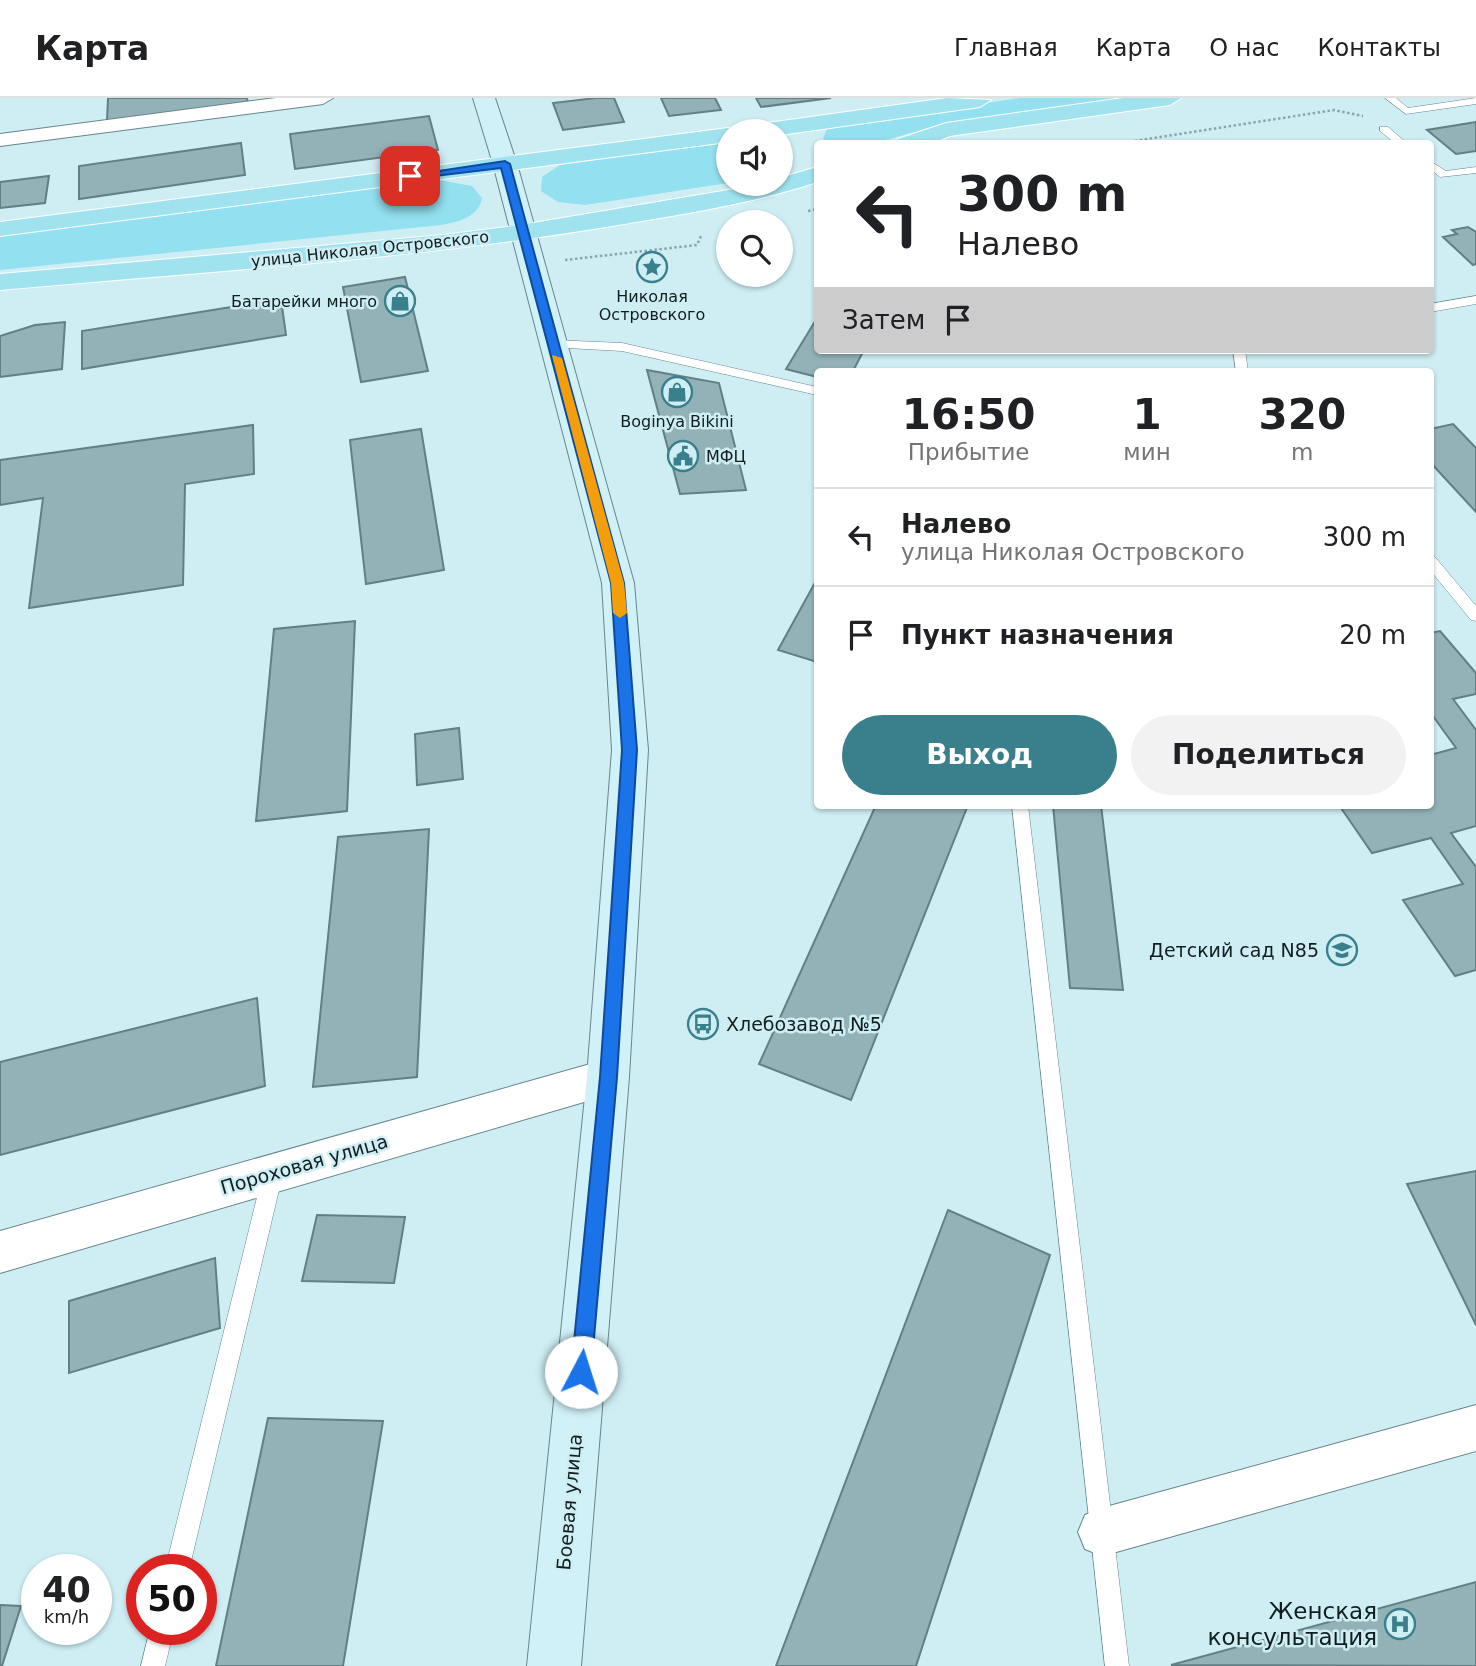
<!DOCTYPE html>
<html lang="ru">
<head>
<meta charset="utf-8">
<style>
  body { margin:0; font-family:"DejaVu Sans",sans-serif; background:#f2f2f2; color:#202124; height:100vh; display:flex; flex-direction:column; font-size:26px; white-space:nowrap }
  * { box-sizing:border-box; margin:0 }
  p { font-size:23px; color:#757577 }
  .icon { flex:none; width:38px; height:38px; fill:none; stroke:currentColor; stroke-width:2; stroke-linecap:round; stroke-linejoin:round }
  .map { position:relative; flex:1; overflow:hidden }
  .drawer { position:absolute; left:814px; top:270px; width:620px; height:441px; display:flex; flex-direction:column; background:#fff; border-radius:7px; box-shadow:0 2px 5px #0004 }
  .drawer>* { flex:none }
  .guide { position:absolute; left:814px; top:42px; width:620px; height:214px; border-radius:7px; box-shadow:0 2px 5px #0004; background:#fff; color:#202124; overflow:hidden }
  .tools { position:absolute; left:716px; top:21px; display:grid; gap:14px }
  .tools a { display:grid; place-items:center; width:77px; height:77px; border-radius:50%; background:#fff; box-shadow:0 2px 5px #0004; font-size:35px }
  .speed { position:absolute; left:21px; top:1456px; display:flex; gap:14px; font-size:35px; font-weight:700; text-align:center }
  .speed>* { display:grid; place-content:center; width:91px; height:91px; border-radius:50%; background:#fff; box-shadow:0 2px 5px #0004; line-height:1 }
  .speed small { font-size:18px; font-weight:400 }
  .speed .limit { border:10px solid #d22; background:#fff; color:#111 }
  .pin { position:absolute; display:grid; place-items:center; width:60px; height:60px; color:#fff; margin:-30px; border-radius:14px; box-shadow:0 4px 10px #0006 }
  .me { position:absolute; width:77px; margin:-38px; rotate:5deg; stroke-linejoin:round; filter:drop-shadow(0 0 5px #0008) }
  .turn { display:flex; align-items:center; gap:24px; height:147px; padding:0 28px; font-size:32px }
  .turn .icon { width:91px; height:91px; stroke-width:2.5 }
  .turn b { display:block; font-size:49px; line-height:60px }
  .then { display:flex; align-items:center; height:66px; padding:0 28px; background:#0003; gap:14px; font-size:26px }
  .eta { display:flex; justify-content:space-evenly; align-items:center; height:119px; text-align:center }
  .eta b { font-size:42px; font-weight:700; line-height:49px }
  .primary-button { display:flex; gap:14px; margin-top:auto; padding:14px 28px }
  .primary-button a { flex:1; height:80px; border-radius:42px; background:#3a7f8c; color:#fff; font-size:28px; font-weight:700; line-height:80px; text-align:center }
  .primary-button a+a { background:#f2f2f2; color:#202124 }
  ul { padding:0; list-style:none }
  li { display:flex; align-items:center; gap:21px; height:98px; padding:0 28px; border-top:2px solid #e0e0e0 }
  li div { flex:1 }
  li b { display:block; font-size:26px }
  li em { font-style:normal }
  header { display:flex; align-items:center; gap:42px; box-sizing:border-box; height:98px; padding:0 35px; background:#fff; border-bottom:2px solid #e0e0e0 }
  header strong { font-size:33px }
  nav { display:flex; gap:38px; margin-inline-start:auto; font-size:24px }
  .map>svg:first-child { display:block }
  .green { fill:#92e0f0 }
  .building { fill:#93b2b8; stroke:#627f85; stroke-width:2 }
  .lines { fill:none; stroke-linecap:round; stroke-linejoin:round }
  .lane-casing { stroke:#68858b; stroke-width:1 }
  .street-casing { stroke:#68858b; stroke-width:2 }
  .secondary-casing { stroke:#68858b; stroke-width:2 }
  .primary-casing { stroke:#fff; stroke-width:2 }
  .path { stroke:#8ba4a9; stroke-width:2.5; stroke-dasharray:2.5 2.5; stroke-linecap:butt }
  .lane { fill:#fff; fill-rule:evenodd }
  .street { fill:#fff; fill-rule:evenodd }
  .secondary { fill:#d0f1f7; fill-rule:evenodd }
  .primary { fill:#a0e3ef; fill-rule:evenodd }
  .route { fill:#1a73e8; stroke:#114b97; stroke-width:2 }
  .slow { fill:#f59e0b }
  .labels { text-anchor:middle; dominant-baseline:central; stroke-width:5; stroke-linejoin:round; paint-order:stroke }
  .far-street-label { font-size:16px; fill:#111d1f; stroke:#ceeef4 }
  .far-poi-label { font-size:16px; fill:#111d1f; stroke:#ceeef4 }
  .poi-label { font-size:19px; fill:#111d1f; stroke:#ceeef4; text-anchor:end }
  .street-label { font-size:19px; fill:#111d1f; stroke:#ceeef4 }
  .near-poi-label { font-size:23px; fill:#111d1f; stroke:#ceeef4; text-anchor:end }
</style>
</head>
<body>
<header>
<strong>Карта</strong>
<nav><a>Главная</a><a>Карта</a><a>О нас</a><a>Контакты</a></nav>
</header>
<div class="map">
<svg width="1476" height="1568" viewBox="0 0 1476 1568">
  <rect width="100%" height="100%" fill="#ceeef4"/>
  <g class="green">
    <path d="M1019,0H1131L943,26L875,45H828L823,40L828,29Z"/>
    <path d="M728,44V85L585,107L558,104L541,93L542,79L560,67Z"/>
    <path d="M439,82L472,88L482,100C479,119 458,124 441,127L0,172V137Z"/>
  </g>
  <g class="building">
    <path d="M108,0H247L248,6L107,23Z"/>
    <path d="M596,0H614L624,24L563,32L553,5Z"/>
    <path d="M661,0H715L721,12L669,18Z"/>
    <path d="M756,0H831L761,9Z"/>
    <path d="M429,18L438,52L295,71L290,36Z"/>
    <path d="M1476,24V53L1456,56L1427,32Z"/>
    <path d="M241,45L245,77L79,101V68Z"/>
    <path d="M49,78L45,105L0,110V84Z"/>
    <path d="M1468,129L1476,134V166L1473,167L1443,139L1457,136L1452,132Z"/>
    <path d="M405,179L428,273L361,284L343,189Z"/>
    <path d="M281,201L286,237L82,271V233Z"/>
    <path d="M817,220V252H864L853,273H817V279L786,271Z"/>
    <path d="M65,224L62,271L0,279V238L35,227Z"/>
    <path d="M647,272L719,285L746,392L680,396Z"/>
    <path d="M1453,326L1476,350V414L1430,364V331Z"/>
    <path d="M253,327L254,376L185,386L183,487L29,510L43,400L0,407V362Z"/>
    <path d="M421,331L444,472L366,486L350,342Z"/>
    <path d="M817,481V564L778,552Z"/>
    <path d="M355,523L347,713L256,723L274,531Z"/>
    <path d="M1440,533L1476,575V596L1453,601L1476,632V728L1451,735L1476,769V872L1455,878L1403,802L1463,786L1431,740L1372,755L1339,707H1430V657L1456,650L1430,614V535Z"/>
    <path d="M459,630L463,681L417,687L415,636Z"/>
    <path d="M876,707H968L851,1002L759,966Z"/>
    <path d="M1053,707H1101L1123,892L1070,890Z"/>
    <path d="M429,731L417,979L313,989L338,739Z"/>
    <path d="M257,900L265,988L0,1057V964Z"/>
    <path d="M1476,1073V1227L1407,1086Z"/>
    <path d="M948,1112L1050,1157L916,1568H776Z"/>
    <path d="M317,1117L405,1119L394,1185L302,1183Z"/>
    <path d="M215,1160L220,1230L69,1275V1203Z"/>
    <path d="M268,1320L383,1323L343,1568H216Z"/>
    <path d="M1476,1484V1568L1171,1567Z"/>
    <path d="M0,1507L21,1508L2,1568H0Z"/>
  </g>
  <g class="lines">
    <g class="lane-casing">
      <g id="lane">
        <path d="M1385,0H1396L1408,10L1476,0V6L1406,16Z"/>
        <path d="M1380,29H1388L1408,46H1396L1380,33Z"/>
        <path d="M1430,63L1446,73L1476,69V75L1440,79L1430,71Z"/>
        <path d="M1476,198V206L1430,214V206Z"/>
        <path d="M553,242L622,245L817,289V297L622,253L549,249L547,246Z"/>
        <path d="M1233,252H1245L1248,273H1236Z"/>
        <path d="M1430,458L1435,459L1476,508V523L1471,522L1430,472Z"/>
        <path d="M1012,707H1028L1129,1568H1105Z"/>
        <path d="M273,1065L280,1068L283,1075L189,1472H165L263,1075L266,1068Z"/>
        <path d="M150,1531H174L165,1568H141Z"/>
      </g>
    </g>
    <g class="street-casing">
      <g id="street">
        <path d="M276,0H333L323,6L0,48V36Z"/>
        <path d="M608,961L622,966L627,979L622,992L608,997L0,1175V1133Z"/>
        <path d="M1476,1307V1353L1102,1458L1085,1451L1078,1434L1085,1417L1102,1410Z"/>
      </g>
    </g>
    <g class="secondary-casing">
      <path id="secondary" d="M473,0H495L517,66L634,485L648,652L629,979L581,1568H527L587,979L612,652L602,485L493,66Z"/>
    </g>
    <g class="primary-casing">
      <g id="primary">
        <path d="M947,0L991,2L980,9L780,37V33H750L761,26Z"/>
        <path d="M1123,0H1181L1170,7L950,38L930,46H895L898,41L946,25Z"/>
        <path d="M728,30L737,33H728V44L0,138V124Z"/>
        <path d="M817,69V84C744,108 676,117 600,130C402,162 200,174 0,192V176L443,137L521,127L764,86H780V80Z"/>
      </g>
    </g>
    <g class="path">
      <path d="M1115,46L1334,12L1363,18"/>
      <path d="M808,113L817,111"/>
      <path d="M565,162L697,147L702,136"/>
    </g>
    <use href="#lane" class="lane"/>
    <use href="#street" class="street"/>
    <use href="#secondary" class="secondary"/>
    <use href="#primary" class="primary"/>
  </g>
  <path class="route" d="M505,63L510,66L624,485L637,652L617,979L591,1274L588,1281L581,1284L574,1281L571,1274L600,979L622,652L611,485L501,70L410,81L405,78Z"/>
  <path class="slow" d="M552,257L562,260L624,485L627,515L620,520L613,515L611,485Z"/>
  <defs>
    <g id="sight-ring" transform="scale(1.575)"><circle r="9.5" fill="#ceeef4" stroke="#3a7f8c" stroke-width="1.5"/><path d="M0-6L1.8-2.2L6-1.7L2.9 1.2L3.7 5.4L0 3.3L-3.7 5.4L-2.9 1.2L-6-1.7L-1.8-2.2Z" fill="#3a7f8c"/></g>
    <g id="shop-ring" transform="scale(1.575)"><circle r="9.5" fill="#ceeef4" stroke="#3a7f8c" stroke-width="1.5"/><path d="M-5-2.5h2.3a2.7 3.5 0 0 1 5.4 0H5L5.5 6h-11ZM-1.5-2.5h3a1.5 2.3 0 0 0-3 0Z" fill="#3a7f8c"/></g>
    <g id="civic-ring" transform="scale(1.575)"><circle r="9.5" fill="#ceeef4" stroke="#3a7f8c" stroke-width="1.5"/><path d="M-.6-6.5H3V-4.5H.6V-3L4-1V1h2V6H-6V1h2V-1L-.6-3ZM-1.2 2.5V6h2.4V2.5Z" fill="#3a7f8c"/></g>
    <g id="school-ring" transform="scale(1.575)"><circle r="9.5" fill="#ceeef4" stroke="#3a7f8c" stroke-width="1.5"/><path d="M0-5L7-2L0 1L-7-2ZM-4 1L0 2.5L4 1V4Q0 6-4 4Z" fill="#3a7f8c"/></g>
    <g id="bus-ring" transform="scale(1.575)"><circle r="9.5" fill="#ceeef4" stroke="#3a7f8c" stroke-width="1.5"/><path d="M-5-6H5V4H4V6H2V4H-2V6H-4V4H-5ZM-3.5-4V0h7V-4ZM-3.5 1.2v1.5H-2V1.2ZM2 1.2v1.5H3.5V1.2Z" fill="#3a7f8c"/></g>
    <g id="hospital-ring" transform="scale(1.575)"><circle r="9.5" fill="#ceeef4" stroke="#3a7f8c" stroke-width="1.5"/><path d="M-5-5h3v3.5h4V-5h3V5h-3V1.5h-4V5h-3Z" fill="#3a7f8c"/></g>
  </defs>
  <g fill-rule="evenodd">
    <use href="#sight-ring" x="652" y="169"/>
    <use href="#shop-ring" x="400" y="203"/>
    <use href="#shop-ring" x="677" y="294"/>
    <use href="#civic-ring" x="683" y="358"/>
    <use href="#school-ring" x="1342" y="852"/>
    <use href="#bus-ring" x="703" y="926"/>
    <use href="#hospital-ring" x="1400" y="1526"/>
  </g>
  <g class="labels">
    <g class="far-street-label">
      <text transform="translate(370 151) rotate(-6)">улица Николая Островского</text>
    </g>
    <g class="far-poi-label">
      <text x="652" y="198">Николая<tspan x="652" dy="18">Островского</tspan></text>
      <text x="377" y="203" text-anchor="end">Батарейки много</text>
      <text x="677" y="323">Boginya Bikini</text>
      <text x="706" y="358" text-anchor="start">МФЦ</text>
    </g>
    <g class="poi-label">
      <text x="1319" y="852">Детский сад N85</text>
      <text x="726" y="926" text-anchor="start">Хлебозавод №5</text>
    </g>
    <g class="street-label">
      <text transform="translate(304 1066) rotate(-16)">Пороховая улица</text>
      <text transform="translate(569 1404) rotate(-85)">Боевая улица</text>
    </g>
    <g class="near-poi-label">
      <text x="1377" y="1513">Женская<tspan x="1377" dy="26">консультация</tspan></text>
    </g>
  </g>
</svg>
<div class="tools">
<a><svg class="icon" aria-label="sound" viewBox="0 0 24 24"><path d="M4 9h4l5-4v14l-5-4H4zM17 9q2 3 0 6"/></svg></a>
<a><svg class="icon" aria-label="search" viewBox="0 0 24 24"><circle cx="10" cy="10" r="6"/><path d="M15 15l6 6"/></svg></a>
</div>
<div class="speed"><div>40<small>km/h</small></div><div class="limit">50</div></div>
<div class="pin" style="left:410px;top:78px;background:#d93025"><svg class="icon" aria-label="arrive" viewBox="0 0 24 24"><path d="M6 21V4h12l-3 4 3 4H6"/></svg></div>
<svg class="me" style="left:581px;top:1274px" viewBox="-20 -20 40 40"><circle r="19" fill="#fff"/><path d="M0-13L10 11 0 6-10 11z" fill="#1a73e8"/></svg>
<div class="guide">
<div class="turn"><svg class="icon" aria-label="left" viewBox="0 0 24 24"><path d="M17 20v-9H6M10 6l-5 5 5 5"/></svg><div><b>300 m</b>Налево</div></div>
<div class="then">Затем<svg class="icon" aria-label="arrive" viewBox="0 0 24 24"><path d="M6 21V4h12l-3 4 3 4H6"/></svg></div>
</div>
<section class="drawer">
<div class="eta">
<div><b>16:50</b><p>Прибытие</p></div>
<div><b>1</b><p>мин</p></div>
<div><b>320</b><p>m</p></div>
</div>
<ul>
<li><svg class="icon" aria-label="left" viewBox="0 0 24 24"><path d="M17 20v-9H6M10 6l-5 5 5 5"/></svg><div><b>Налево</b><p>улица Николая Островского</p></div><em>300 m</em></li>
<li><svg class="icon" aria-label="arrive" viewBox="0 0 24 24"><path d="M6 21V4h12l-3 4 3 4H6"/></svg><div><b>Пункт назначения</b></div><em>20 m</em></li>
</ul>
<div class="primary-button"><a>Выход</a><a>Поделиться</a></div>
</section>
</div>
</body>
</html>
